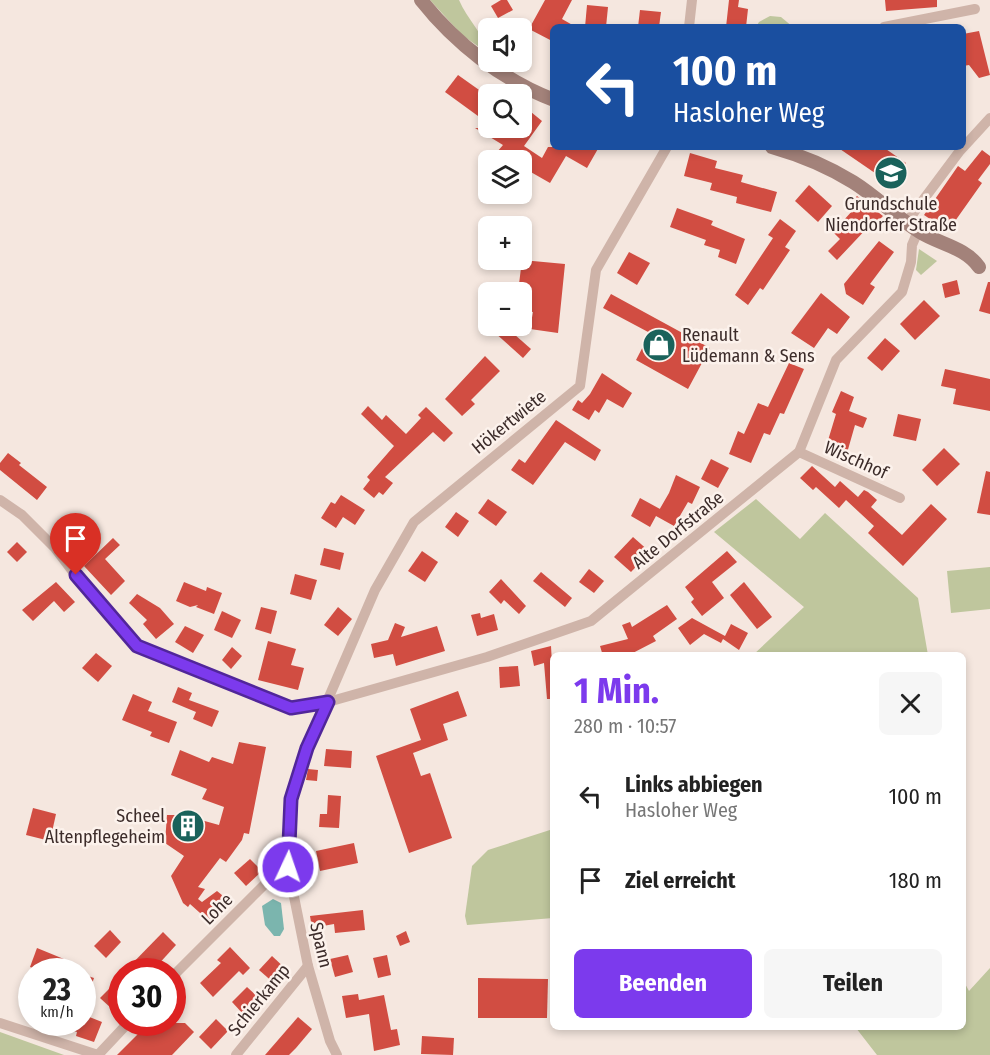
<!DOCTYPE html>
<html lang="de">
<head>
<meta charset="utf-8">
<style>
  body { margin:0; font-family:"Fira Sans Condensed",sans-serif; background:#f6f6f6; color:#222; height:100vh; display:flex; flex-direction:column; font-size:22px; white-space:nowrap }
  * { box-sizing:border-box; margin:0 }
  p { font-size:20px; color:#767676 }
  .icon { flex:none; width:33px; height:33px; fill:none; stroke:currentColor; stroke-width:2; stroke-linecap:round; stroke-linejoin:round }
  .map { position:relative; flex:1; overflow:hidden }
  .details { position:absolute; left:550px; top:652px; width:416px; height:378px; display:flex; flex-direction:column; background:#fff; border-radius:9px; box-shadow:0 3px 9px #0003 }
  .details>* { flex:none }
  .guide { position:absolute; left:550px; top:24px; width:416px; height:126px; border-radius:9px; box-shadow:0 3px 9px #0003; background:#1a4fa0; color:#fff; overflow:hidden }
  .fabs { position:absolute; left:478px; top:18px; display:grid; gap:12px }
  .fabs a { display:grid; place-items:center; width:54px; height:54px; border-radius:9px; background:#fff; box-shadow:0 3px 9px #0003; font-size:30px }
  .speed { position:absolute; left:18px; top:958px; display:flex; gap:12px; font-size:30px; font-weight:700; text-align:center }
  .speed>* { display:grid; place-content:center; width:78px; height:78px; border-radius:50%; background:#fff; box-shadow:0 3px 9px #0003; line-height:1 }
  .speed small { font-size:15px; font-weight:400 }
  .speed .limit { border:9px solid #d22; background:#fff; color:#111 }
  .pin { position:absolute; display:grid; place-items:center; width:51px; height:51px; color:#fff; margin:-62px -26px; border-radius:50% 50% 50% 0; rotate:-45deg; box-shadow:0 0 6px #0007 }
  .pin .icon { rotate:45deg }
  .me { position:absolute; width:66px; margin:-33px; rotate:3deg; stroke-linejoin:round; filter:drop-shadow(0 0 4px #0008) }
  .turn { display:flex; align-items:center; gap:21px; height:126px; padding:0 24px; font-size:27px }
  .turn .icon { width:78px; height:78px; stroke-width:2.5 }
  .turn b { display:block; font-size:42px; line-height:51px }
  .round { display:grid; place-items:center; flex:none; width:63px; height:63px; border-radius:9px; background:#f6f6f6 }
  .headline { display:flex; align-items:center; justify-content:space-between; height:102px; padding:0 24px }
  h1 { font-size:36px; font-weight:700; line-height:45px; color:#7c3aed }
  .button { display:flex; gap:12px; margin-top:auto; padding:12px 24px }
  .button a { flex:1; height:69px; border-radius:9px; background:#7c3aed; color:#fff; font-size:24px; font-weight:700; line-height:69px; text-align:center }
  .button a+a { background:#f6f6f6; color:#222 }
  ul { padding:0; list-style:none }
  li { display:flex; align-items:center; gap:18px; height:84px; padding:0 24px }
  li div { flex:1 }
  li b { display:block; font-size:22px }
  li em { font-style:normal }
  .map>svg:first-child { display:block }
  .green { fill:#bfc69d }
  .water { fill:#7bb5ae }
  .building { fill:#d14d42 }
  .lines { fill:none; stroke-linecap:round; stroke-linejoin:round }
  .minor { stroke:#cfb4a9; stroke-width:10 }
  .secondary { stroke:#a3827a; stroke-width:14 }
  .route-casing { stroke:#51269a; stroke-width:15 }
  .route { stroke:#7c3aed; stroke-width:10 }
  .labels { text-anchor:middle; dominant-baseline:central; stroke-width:5; stroke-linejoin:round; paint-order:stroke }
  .poi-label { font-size:18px; fill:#3c2c2a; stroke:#fcf2ec }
  .street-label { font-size:18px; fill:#3c2c2a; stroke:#fcf2ec }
</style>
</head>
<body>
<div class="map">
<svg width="990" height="1055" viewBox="0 0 990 1055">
  <rect width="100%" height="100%" fill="#f5e7df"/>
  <g class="green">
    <path d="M430,0H459C467,19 484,34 489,54L462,35Z"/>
    <path d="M770,16L781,17L793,27H756L759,22Z"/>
    <path d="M919,249L937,261L921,275L916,270Z"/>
    <path d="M756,499L800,539L825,513L918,598L928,655H753L804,607L714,532Z"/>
    <path d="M990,567V609L951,613L947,571Z"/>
    <path d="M553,829V918L467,925L465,916L472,866L488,850Z"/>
    <path d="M990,968V1055H877L856,1028H963V980L969,991Z"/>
    <path d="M0,1032L64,1055H0Z"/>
  </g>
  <path class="water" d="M273,899L281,903L284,929L280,936H274L265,925L262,906Z"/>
  <g class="building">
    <path d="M501,0H507L513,10L498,18L491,6Z"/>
    <path d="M545,0H572L562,19L576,27H554V42L529,29Z"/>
    <path d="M729,0H739L738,7L748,9L746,27H726Z"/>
    <path d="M885,0H937V7L886,11Z"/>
    <path d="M587,5L608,7L606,27H585Z"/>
    <path d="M640,10L661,12L659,27H638Z"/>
    <path d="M979,31L990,75L979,78L969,65L963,66V34Z"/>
    <path d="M458,75L489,97V124L445,92Z"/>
    <path d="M531,112L542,121L524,146L542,158L548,147H599L587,168L566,156L550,183L522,167V160H507L497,152L503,145L475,128H522V122Z"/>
    <path d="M837,147H883L906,163L891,184Z"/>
    <path d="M982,150L990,156V164L978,180L982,183L948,231L924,215L958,166L965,171Z"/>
    <path d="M690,153L717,161L715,168L743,175L741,182L777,192L771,212L736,203L737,197L710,190L712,183L684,176Z"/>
    <path d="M809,185L832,206L818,222L795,201Z"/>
    <path d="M857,196L883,216L872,227L870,225L837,260L828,251L840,239L833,232L853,210L848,205Z"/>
    <path d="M677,208L713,221L711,225L745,239L736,264L718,257L720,250L704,245L706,240L670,227Z"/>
    <path d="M780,219L796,231L785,247L790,250L763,290L760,288L748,305L735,295L773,238L768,235Z"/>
    <path d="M879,241L894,252L870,284L875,287L863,305L846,294L844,284Z"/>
    <path d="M629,252L650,263L637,285L617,273Z"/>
    <path d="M522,260L565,264L558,333L530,329L533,312L522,311V292H518Z"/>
    <path d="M957,280L960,294L945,298L942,284Z"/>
    <path d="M988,282H990V314L979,311Z"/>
    <path d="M821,293L850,317L837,334L828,328L814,348L791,333Z"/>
    <path d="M611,294L710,348L688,389L636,360L650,333L603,308Z"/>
    <path d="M924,300L940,316L915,340L900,324Z"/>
    <path d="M500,326H505L531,349L523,358L494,332Z"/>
    <path d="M885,338L900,351L882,371L867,358Z"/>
    <path d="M485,356L500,371L471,400L475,404L462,416L445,399Z"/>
    <path d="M789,363L804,369L784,414L780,413L770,435L764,433L751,463L729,454L738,431L744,434L758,403L768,407Z"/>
    <path d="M945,369L990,379V411L953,404L956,389L941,386Z"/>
    <path d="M602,373L632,393L623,408L607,399L599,413L595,410L589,420L572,410L578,400L582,403L590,394Z"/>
    <path d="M841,391L854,397L849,411L867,418L863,428L855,425L847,453L826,447L836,414L832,412Z"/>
    <path d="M368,406L382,420L386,415L406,434L421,418L418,415L426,407L453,433L444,442L433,432L385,477L393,483L383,495L379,492L374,498L363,489L370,480L367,477L394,446L361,414Z"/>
    <path d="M898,414L921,419L916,441L893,436Z"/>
    <path d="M556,420L601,450L595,461L565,442L533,485L511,470L519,459L525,463Z"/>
    <path d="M944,448L960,464L937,486L922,470Z"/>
    <path d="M8,453L21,463L19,465L47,487L37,500L0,470V463Z"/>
    <path d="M711,459L729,468L718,488L701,479Z"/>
    <path d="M812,466L835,487L840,481L858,497L864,490L868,492L877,500L871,507L902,535L931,504L947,519L903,566L868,533L874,526L846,500L839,508L816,487L813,490L800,478Z"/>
    <path d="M986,471L990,472V515L977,513Z"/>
    <path d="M676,475L700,487L692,504L688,502L674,526L656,516L650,527L631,516L640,498L660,509L658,512L669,493Z"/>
    <path d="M341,495L365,510L355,525L343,517L336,528L321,518L331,502L335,504Z"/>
    <path d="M488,499L507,512L496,526L478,513Z"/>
    <path d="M456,512L469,521L458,537L445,527Z"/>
    <path d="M633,537L650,552L631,572L614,557Z"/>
    <path d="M113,538L120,545L105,559L125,581L111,595L84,566Z"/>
    <path d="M17,542L27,552L17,562L7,552Z"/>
    <path d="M324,548L344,553L340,570L320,565Z"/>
    <path d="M422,551L438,562L425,582L408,571Z"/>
    <path d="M727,551L737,562L712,582L724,598L702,616L691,602L694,599L685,587Z"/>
    <path d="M589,569L604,581L594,593L579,582Z"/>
    <path d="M541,572L572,598L565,607L533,581Z"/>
    <path d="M295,574L317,580L311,600L290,594Z"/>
    <path d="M501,579L526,606L519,614L504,600L501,604L489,592Z"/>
    <path d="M56,582L75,602L64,612L54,601L33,621L22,610Z"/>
    <path d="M184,582L206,591L207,587L222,593L214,614L196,607L198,605L190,607L176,601Z"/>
    <path d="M744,582L772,617L757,629L730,595Z"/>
    <path d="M137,594L160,608L174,624L156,639L143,624L147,620L129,603Z"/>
    <path d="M667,605L677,619L653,636L656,641L627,656H603L600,646L628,639L622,625L630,622L632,627Z"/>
    <path d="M261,607L277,611L271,634L255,629Z"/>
    <path d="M338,607L352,619L338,636L324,625Z"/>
    <path d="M222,611L241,620L232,638L214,630Z"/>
    <path d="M480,613L481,618L494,614L498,630L477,636L471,615Z"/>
    <path d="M692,618L725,636L731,624L748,633L739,650L723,639L721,643L704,634L690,645L678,628Z"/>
    <path d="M395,623L405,627L401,637L437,626L445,651L396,666L393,654L374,658L371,644L388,640Z"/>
    <path d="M185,626L204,635L193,653L175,642Z"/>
    <path d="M268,641L296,649L291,665L304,668L298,690L258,680Z"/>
    <path d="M551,646L554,699H547L544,663L534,666L531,651Z"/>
    <path d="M232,647L242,656L231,669L222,660Z"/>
    <path d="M96,653L112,666L98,682L82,668Z"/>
    <path d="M518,666L520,686L500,688L499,667Z"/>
    <path d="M178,687L192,693L189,700L219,711L212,727L193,719L196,712L172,702Z"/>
    <path d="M458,691L467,716L443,724L448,740L413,753L421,776L430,773L452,838L409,853L376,756L421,740L410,709Z"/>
    <path d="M133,694L152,702L148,711L177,722L169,743L150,736L152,732L122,720Z"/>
    <path d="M239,742L266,747L249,834L244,833L242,840L226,862L220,858L198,887L205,889L198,899L202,902L217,891L228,900L209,921L190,904L188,907L183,903L171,876L184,856L165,843L167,815H183L219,825L224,807L202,799L207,789L171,775L180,750L209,762L212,757L233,764Z"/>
    <path d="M326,749L352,751L351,768L324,766Z"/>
    <path d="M308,769L318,770L317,781L306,780Z"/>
    <path d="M328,795L341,796L339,828L319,827L320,814H327Z"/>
    <path d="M33,808L56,814L50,841L26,835Z"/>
    <path d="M354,843L358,863L320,871L316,851Z"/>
    <path d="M250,859L262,871L246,886L234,873Z"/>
    <path d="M363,910L365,930L335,933L334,924L312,928L310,916Z"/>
    <path d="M110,930L121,942L106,958L94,946Z"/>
    <path d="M406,931L410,942L400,946L396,936Z"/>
    <path d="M163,932L176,945L156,967L151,972H124Z"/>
    <path d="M230,947L250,968L243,975L239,971L213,997L200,983L221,963L217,960Z"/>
    <path d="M37,948L76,964L72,972H44L30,967Z"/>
    <path d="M348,955L353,972L335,977L330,959Z"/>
    <path d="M387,955L391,975L378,978L373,958Z"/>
    <path d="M272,956L287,970L275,984L259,970Z"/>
    <path d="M82,974L94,978L84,1007H82Z"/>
    <path d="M478,978L548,979L547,1018H478Z"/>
    <path d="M30,980H32V1013L20,1009Z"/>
    <path d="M113,985L122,994V1000L112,1009L100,998Z"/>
    <path d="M247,987L260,999L244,1015L232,1002Z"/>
    <path d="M358,994L359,1000L384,995L391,1030L397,1029L400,1045L374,1051L369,1014L346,1018L342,996Z"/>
    <path d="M82,1014L102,1022L94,1042L76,1036L77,1032L68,1029L75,1023H82Z"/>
    <path d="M298,1017L312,1029L296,1048L289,1055H265Z"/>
    <path d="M216,1019L228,1031L211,1049L199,1037Z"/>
    <path d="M149,1023H185L194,1032L172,1055H117Z"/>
    <path d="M422,1036L454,1038L453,1055L421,1054Z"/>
  </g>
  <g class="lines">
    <g class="minor">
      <path d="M689,27L692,0"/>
      <path d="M884,27L975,9"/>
      <path d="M906,223L959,152L990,118"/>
      <path d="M799,452L900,498"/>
      <path d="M0,500L22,515L55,548L86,589L137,646L291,709L328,702L487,657L591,621L799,452L836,360L902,292L911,262L912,245L918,231"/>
      <path d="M172,977L269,880L288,867"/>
      <path d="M0,1023L98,1055"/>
      <path d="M98,1055L128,1023"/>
      <path d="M236,1055L308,966"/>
      <path d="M337,1055L330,1041L308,966L288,867L291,799L307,748L375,590L414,522L580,386L596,270L667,147"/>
    </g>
    <g class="secondary">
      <path d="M421,0C455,43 502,80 554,100"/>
      <path d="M772,147C800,155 827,166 853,182C877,197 896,217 920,232C939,244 965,247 979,267"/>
    </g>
  </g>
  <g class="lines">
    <g class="route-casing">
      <path id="route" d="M76,575L137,646L291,708L328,702L307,748L291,799L288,867"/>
    </g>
    <use href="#route" class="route"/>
  </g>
  <defs>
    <g id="school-disc" transform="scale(1.725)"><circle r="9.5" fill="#1a625b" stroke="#fcf2ec"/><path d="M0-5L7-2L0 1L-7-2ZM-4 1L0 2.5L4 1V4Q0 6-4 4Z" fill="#fff"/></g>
    <g id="shop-disc" transform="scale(1.725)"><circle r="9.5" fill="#1a625b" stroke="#fcf2ec"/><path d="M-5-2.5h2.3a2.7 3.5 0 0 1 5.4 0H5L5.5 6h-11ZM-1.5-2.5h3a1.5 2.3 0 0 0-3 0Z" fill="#fff"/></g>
    <g id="building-disc" transform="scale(1.725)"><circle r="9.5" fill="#1a625b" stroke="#fcf2ec"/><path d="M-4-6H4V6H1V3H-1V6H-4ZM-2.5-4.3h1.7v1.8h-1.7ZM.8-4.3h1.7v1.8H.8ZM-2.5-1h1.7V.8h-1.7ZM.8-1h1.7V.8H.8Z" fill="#fff"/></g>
  </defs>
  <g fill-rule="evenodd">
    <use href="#school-disc" x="891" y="173"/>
    <use href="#shop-disc" x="659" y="345"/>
    <use href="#building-disc" x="188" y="826"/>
  </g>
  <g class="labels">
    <g class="poi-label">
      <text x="891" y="204">Grundschule<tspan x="891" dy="21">Niendorfer Straße</tspan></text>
      <text x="682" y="335" text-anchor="start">Renault<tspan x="682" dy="21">Lüdemann &amp; Sens</tspan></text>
      <text x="165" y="816" text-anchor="end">Scheel<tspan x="165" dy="21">Altenpflegeheim</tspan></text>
    </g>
    <g class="street-label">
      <text transform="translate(509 422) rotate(-39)">Hökertwiete</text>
      <text transform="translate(856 460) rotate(24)">Wischhof</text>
      <text transform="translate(678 530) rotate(-39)">Alte Dorfstraße</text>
      <text transform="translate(217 909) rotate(-45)">Lohe</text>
      <text transform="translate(321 945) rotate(77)">Spann</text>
      <text transform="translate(259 1000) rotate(-51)">Schierkamp</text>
    </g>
  </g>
</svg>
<div class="fabs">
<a><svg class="icon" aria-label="sound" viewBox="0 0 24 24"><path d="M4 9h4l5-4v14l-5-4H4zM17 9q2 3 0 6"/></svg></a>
<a><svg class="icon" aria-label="search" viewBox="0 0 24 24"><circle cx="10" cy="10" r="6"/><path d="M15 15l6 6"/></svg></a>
<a><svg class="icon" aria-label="layers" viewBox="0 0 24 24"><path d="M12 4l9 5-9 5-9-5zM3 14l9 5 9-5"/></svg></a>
<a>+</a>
<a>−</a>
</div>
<div class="speed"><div>23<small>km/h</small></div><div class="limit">30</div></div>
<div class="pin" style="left:76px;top:575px;background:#d93025"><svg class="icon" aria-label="arrive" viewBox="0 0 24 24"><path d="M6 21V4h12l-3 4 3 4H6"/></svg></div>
<svg class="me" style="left:288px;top:867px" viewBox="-20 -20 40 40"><circle r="17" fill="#7c3aed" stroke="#fff" stroke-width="3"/><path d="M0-11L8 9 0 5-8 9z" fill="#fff"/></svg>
<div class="guide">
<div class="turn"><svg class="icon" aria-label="left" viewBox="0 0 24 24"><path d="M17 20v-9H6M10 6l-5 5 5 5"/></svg><div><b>100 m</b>Hasloher Weg</div></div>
</div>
<section class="details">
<div class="headline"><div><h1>1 Min.</h1><p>280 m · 10:57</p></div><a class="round"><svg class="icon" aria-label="close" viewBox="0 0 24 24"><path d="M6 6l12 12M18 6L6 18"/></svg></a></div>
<ul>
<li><svg class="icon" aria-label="left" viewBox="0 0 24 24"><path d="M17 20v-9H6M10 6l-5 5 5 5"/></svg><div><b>Links abbiegen</b><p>Hasloher Weg</p></div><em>100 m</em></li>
<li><svg class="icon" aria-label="arrive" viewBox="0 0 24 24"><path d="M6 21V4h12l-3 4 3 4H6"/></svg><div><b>Ziel erreicht</b></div><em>180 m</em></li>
</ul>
<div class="button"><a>Beenden</a><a>Teilen</a></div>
</section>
</div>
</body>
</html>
